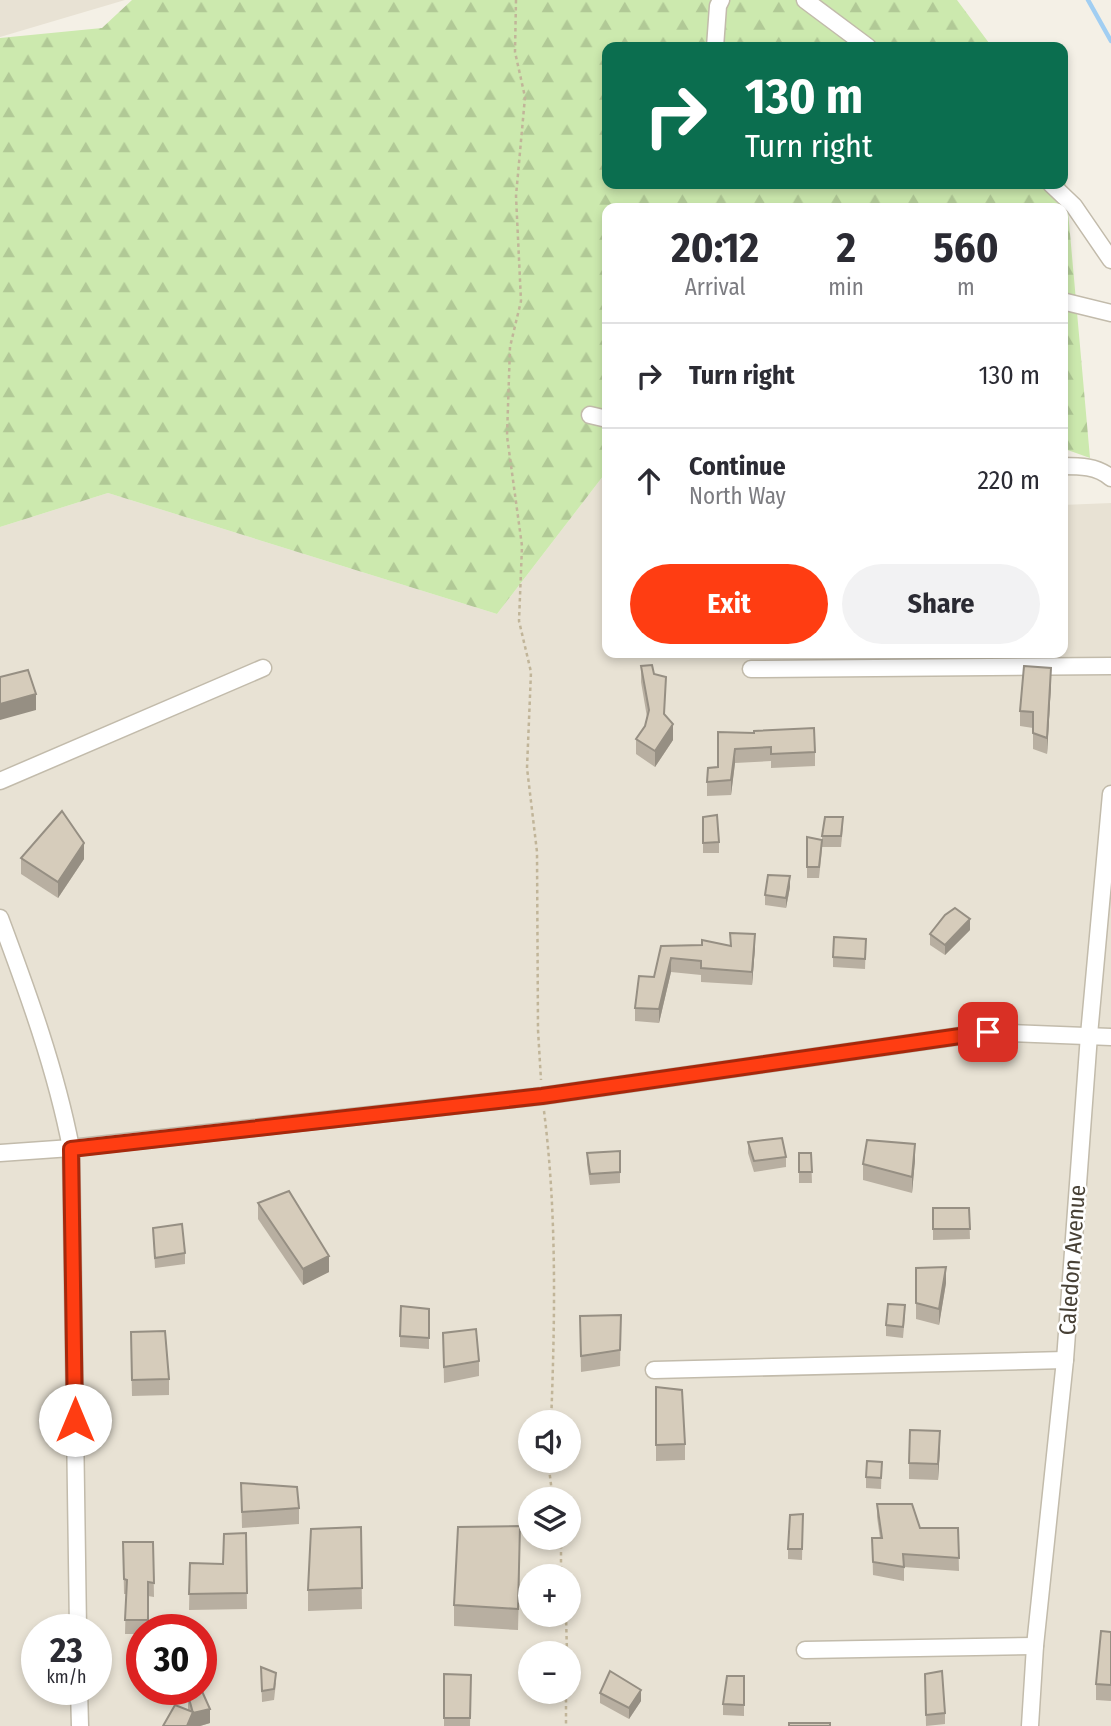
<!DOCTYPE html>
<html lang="en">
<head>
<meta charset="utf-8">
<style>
  body { margin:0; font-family:"Fira Sans Condensed",sans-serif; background:#f2f2f3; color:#2b2b33; height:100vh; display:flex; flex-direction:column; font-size:26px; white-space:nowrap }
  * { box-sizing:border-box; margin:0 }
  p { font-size:23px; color:#7c7c81 }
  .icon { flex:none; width:38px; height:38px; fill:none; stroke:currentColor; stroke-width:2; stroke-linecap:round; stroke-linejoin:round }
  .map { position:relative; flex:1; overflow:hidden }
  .details { position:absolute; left:602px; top:203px; width:466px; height:455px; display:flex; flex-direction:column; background:#fff; border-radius:14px; box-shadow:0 4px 10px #0003 }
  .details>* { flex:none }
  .guide { position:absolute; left:602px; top:42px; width:466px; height:147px; border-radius:14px; box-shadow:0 4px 10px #0003; background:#0b6e4f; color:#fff; overflow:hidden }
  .buttons { position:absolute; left:518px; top:1410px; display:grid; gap:14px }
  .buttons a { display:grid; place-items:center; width:63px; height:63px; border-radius:50%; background:#fff; box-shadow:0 4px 10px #0003; font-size:35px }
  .speed { position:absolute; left:21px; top:1614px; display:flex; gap:14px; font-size:35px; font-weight:700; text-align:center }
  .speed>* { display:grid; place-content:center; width:91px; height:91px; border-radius:50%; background:#fff; box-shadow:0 4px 10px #0003; line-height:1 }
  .speed small { font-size:18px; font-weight:400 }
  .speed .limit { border:10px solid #d22; background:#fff; color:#111 }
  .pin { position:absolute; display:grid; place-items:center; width:60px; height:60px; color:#fff; margin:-30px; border-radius:14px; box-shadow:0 4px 10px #0006 }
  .me { position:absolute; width:77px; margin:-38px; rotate:0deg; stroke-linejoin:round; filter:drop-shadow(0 0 5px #0008) }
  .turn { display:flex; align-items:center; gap:24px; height:147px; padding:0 28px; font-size:32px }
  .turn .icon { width:91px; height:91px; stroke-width:2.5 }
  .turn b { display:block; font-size:49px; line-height:60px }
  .eta { display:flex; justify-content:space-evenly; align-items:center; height:119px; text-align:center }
  .eta b { font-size:42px; font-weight:700; line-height:49px }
  .action { display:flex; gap:14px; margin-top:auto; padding:14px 28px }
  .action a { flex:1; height:80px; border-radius:42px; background:#ff3d12; color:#fff; font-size:28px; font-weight:700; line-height:80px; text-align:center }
  .action a+a { background:#f2f2f3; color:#2b2b33 }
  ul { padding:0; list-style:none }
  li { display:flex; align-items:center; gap:21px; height:105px; padding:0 28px; border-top:2px solid #e1e1e2 }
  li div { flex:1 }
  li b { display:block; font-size:26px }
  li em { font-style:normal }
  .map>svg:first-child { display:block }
  .residential { fill:#e8e2d4; fill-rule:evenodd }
  .forest { fill:url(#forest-firs) }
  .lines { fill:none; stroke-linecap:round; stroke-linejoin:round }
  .stream { stroke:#a1cef2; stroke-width:4.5 }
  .minor-casing { stroke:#c2bbab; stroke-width:19 }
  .path { stroke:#c1b599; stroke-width:2.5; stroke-dasharray:3.5 3.5; stroke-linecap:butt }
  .minor { stroke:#fff; stroke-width:16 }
  .wall { fill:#b8afa1 }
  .shaded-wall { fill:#968f83 }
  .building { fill:#d6ccbb; stroke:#968f83; stroke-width:2 }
  .route-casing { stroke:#a6280c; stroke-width:18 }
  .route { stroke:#ff3d12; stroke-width:12 }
  .labels { text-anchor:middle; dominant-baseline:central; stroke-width:5; stroke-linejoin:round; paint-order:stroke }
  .street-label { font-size:23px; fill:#474035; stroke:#fff }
</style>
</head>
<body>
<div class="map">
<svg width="1111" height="1726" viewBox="0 0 1111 1726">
  <defs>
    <pattern id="forest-firs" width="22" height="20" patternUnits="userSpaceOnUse" patternTransform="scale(1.75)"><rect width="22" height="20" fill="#cce9ae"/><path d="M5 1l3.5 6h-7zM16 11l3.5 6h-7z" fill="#b1c996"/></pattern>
  </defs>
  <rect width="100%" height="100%" fill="#f4f0e6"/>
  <g class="residential">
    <path d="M0,0H125L0,37Z"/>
    <path d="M607,471V653H1062V505L1111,503V1726H0V527L108,493L497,614ZM530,1423H569V1461H530ZM530,1500H569V1538H530ZM530,1577H569V1615H530ZM37,1629H96V1689H37ZM142,1629H201V1689H142ZM530,1654H569V1692H530Z"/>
  </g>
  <path class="forest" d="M132,0H957L992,47H607V184H1062V144L1090,458L1062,448V208H607V471L497,614L108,493L0,527V38L102,28Z"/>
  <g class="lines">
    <path class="stream" d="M1088,0L1111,41"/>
    <g class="minor-casing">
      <g id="minor">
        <path d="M805,0L868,47"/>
        <path d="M715,47L718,6L721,0"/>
        <path d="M1051,184L1074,206L1111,260"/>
        <path d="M1062,301L1111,313"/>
        <path d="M590,415L607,419"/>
        <path d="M1062,466C1080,466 1097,466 1111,478"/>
        <path d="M751,669L1111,666"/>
        <path d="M0,781L263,668"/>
        <path d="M0,918C28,993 56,1070 71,1148L78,1629"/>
        <path d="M0,1153L71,1148L542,1096L988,1032L1111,1037"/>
        <path d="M654,1370L1065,1360"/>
        <path d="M805,1650L1035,1646"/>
        <path d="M79,1689L80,1726"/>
        <path d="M1030,1726L1035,1646L1065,1360L1089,1035L1111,794"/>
      </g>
    </g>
    <g class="path">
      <path d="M516,0L515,52L525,97L516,196L521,301L510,347L507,436L522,546L519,621L531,672L527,768L537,852L538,1030L541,1080"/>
      <path d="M544,1111C557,1214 555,1320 551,1423"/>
      <path d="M548,1461L553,1500"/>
      <path d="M561,1538V1577"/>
      <path d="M566,1615L567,1654"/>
      <path d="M566,1692V1726"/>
    </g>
    <use href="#minor" class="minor"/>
  </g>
  <g class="wall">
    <path d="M641,666L665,715L673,740L655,767L636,754V739L645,726L647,717L641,682Z"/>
    <path d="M1051,684L1047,754L1033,749V728L1020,726V711Z"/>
    <path d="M718,732L815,752V766L771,768V761L735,763L731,795L707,796V782L718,767Z"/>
    <path d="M703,817L719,842V853H703Z"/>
    <path d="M843,827L841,847H822V836Z"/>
    <path d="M807,837L822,850L819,878H807Z"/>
    <path d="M21,858L84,859L58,898L21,874Z"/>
    <path d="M790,887L786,908L765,905V895Z"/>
    <path d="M970,930L945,955L930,945V934Z"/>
    <path d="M730,933L755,947L752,985L701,982V975L671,972L659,1023L635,1021V1008L654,977L661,946L730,945Z"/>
    <path d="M866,939L865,969L833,967V957Z"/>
    <path d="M748,1142L786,1157V1167L754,1172L748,1153Z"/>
    <path d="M587,1153L620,1172V1183L590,1185L587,1164Z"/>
    <path d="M799,1153H811L812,1183H799Z"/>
    <path d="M915,1160L912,1193L863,1180V1164Z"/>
    <path d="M258,1203L329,1272L303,1285L258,1219Z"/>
    <path d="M933,1208H969L970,1239L933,1240Z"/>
    <path d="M153,1228L185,1253V1264L155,1268Z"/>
    <path d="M916,1268L946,1283L939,1325L916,1319Z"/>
    <path d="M429,1309V1349L400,1347V1336Z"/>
    <path d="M621,1315L620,1366L581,1372L580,1316Z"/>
    <path d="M905,1316L903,1338L886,1336V1325Z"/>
    <path d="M443,1333L479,1361V1376L444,1383Z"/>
    <path d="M131,1348L169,1379V1395L132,1396Z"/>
    <path d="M656,1387L685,1444V1460L656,1461Z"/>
    <path d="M940,1447L938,1480L909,1479V1463Z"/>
    <path d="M882,1462L881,1489L866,1488V1477Z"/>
    <path d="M241,1483L299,1508V1524L242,1528Z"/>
    <path d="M877,1504L920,1528H958L959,1571L904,1567V1581L873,1575L872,1538H880L877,1517Z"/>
    <path d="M803,1514L802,1560L788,1559V1549Z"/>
    <path d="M361,1527L362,1609L308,1611V1590Z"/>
    <path d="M246,1533L247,1609L189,1610L190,1563L223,1564Z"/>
    <path d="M123,1542H153L154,1597L148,1596V1629H142V1634H125L126,1594H124Z"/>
    <path d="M520,1547L518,1630L454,1626V1605Z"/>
    <path d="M1111,1632V1701L1096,1700V1684Z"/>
    <path d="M261,1667L276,1683L274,1700L262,1702Z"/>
    <path d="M444,1674L471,1675L470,1726H444Z"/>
    <path d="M925,1674L945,1713V1724L926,1726Z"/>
    <path d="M744,1676V1716L723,1715V1704Z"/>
    <path d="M600,1693L641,1701L629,1719L600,1703Z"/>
    <path d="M188,1695L210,1723L200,1726H163L188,1710Z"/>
  </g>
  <g class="shaded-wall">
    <path d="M1051,668V684L1047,754V738Z"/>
    <path d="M36,694V710L0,720V704Z"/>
    <path d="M673,724V740L655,767V751Z"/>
    <path d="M735,749V763L731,795V780Z"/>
    <path d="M84,843V859L58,898V882Z"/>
    <path d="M790,876V887L786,908V898Z"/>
    <path d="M970,919V930L945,955V945Z"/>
    <path d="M755,934V947L752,985V972Z"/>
    <path d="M671,958V972L659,1023V1009Z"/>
    <path d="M915,1144V1160L912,1193V1177Z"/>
    <path d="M329,1256V1272L303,1285V1269Z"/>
    <path d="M946,1267V1283L939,1325V1309Z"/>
    <path d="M940,1431V1447L938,1480V1464Z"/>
    <path d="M641,1690V1701L629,1719V1708Z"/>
    <path d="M210,1709V1723L200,1726H187L193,1712Z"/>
  </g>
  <g class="building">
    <path d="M652,665L654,674L666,677L664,714L673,724L655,751L636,739L645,726L649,710L641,666Z"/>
    <path d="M1024,666L1051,668L1047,738L1033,733V712L1020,711Z"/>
    <path d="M28,670L36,694L0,704V677Z"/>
    <path d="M814,728L815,752L771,754V747L735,749L731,780L707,782L708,768L718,767V732L754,733V731Z"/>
    <path d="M62,811L84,843L58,882L21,858Z"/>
    <path d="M717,815L719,842L703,843V817Z"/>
    <path d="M825,817H843L841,836H822Z"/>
    <path d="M807,837L822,840L819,867H807Z"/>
    <path d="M768,875L790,876L786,898L765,895Z"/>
    <path d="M955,908L970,919L945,945L930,934L945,915Z"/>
    <path d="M730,933L755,934L752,972L701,968V961L671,958L659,1009L635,1008L639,976L654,977L661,946L702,945V940L731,946Z"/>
    <path d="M834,937L866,939L865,959L833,957Z"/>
    <path d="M782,1138L786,1157L754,1161L748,1142Z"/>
    <path d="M867,1140L915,1144L912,1177L863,1164Z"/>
    <path d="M620,1151V1172L590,1174L587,1153Z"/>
    <path d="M799,1153H811L812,1172H799Z"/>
    <path d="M289,1191L329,1256L303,1269L258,1203Z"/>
    <path d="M933,1208H969L970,1229H933Z"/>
    <path d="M182,1224L185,1253L155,1258L153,1228Z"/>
    <path d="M946,1267L939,1309L916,1303V1268Z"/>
    <path d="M888,1304L905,1305L903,1327L886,1325Z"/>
    <path d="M401,1306L429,1309V1338L400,1336Z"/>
    <path d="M621,1315L620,1350L581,1356L580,1316Z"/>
    <path d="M476,1329L479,1361L444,1367L443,1333Z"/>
    <path d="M165,1331L169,1379L132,1380L131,1332Z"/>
    <path d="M656,1387L682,1390L685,1444L656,1445Z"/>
    <path d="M910,1430L940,1431L938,1464L909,1463Z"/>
    <path d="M867,1461L882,1462L881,1478L866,1477Z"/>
    <path d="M241,1483L297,1487L299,1508L242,1512Z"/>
    <path d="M877,1504H912L920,1528H958L959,1558L903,1554L904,1567L873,1562L872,1538H882Z"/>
    <path d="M803,1514L802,1549H788L790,1515Z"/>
    <path d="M520,1526L518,1609L454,1605L458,1527Z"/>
    <path d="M361,1527L362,1588L308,1590L311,1529Z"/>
    <path d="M246,1533L247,1593L189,1594L190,1563L223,1564L224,1534Z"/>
    <path d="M123,1542H153L154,1583L148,1582V1620H125L127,1580L124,1579Z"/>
    <path d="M1101,1631L1111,1632V1685L1096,1684Z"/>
    <path d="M261,1667L276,1673L274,1689L262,1691Z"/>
    <path d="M610,1671L641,1690L629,1708L600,1693Z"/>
    <path d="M942,1671L945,1713L926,1715L925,1674Z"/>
    <path d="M444,1674L471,1675L470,1718H444Z"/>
    <path d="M727,1676H744V1705L723,1704Z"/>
    <path d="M201,1689L210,1709L193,1713L188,1695Z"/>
    <path d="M175,1705L193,1712L187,1726H163Z"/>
    <rect x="789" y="1723" width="41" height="3"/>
  </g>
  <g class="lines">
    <g class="route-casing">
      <path id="route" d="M75,1420L71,1149L542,1096L988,1032"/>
    </g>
    <use href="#route" class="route"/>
  </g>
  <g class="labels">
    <g class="street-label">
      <text transform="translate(1072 1260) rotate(-86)">Caledon Avenue</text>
    </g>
  </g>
</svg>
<div class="buttons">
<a><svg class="icon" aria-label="sound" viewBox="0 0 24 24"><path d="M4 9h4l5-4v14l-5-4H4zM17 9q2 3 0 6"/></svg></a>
<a><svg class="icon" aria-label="layers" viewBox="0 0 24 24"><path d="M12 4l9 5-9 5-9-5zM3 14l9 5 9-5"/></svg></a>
<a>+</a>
<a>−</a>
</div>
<div class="speed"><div>23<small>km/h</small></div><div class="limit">30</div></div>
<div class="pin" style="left:988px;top:1032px;background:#d93025"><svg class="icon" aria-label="arrive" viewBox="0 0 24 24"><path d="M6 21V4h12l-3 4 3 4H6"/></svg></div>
<svg class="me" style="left:75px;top:1420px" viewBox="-20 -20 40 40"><circle r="19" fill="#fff"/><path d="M0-13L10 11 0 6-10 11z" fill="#ff3d12"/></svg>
<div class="guide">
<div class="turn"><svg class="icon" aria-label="right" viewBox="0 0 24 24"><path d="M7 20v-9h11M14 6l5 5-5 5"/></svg><div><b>130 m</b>Turn right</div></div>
</div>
<section class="details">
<div class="eta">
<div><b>20:12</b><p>Arrival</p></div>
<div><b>2</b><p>min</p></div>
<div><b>560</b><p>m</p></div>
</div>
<ul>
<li><svg class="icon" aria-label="right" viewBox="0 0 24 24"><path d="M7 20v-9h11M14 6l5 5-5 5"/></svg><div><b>Turn right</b></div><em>130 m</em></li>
<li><svg class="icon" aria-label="ahead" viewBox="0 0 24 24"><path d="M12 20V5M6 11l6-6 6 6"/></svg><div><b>Continue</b><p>North Way</p></div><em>220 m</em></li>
</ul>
<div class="action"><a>Exit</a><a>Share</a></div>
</section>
</div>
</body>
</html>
